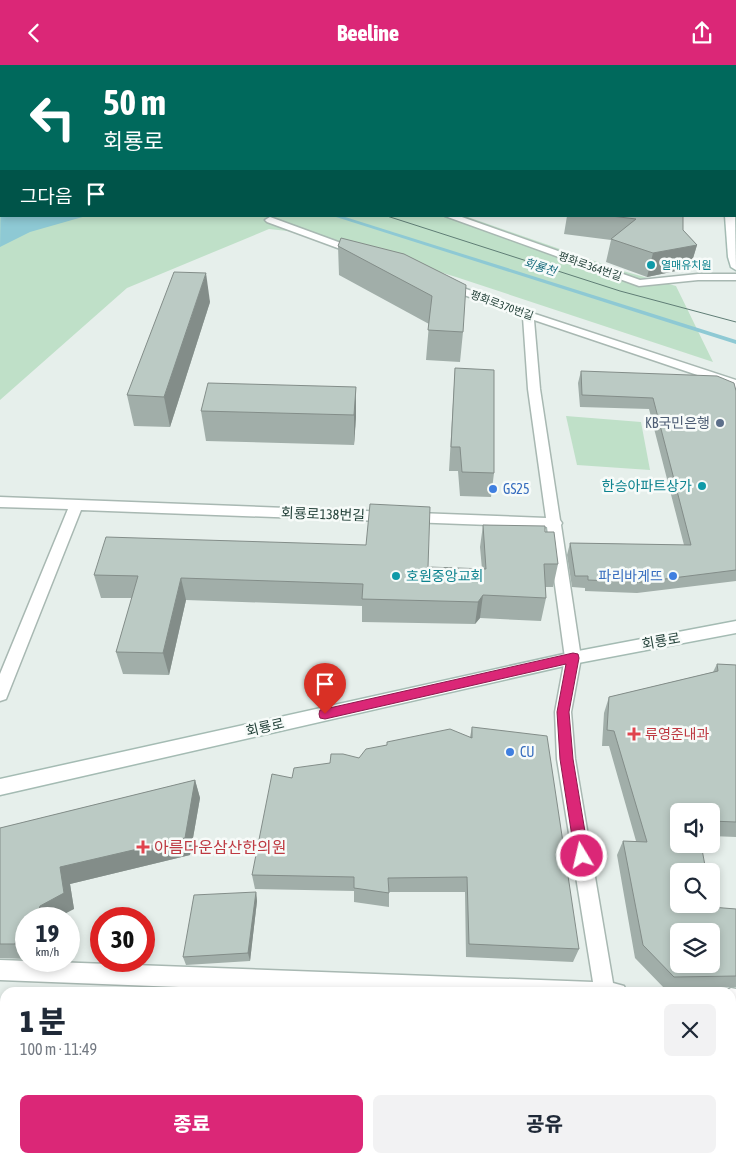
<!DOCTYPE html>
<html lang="ko">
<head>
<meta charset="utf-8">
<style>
  body { margin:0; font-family:"Asap Condensed","Noto Sans KR",sans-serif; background:#f2f2f3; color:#1f2937; height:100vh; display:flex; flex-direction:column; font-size:19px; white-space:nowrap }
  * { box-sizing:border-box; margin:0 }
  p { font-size:16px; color:#747a83 }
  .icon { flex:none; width:28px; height:28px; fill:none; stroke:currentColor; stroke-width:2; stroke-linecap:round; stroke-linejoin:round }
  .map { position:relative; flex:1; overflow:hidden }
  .panel { position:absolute; left:0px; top:922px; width:736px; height:176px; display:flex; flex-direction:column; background:#fff; border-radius:15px 15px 0 0; box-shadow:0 2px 8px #0003 }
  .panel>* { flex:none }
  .hud { position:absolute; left:0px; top:0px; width:736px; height:152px; box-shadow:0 2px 8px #0003; background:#00695c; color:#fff; overflow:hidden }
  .tools { position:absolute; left:670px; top:738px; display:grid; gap:10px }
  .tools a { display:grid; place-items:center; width:50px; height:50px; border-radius:8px; background:#fff; box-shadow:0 2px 8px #0003; font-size:25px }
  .speed { position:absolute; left:15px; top:842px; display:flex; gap:10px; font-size:25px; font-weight:700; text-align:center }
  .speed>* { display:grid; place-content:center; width:65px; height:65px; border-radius:50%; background:#fff; box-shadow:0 2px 8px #0003; line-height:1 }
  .speed small { font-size:12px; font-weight:400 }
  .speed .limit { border:8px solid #d22; background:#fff; color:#111 }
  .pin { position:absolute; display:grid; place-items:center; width:42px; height:42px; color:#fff; margin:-51px -21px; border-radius:50% 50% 50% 0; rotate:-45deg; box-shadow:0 0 5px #0007 }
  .pin .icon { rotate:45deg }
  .me { position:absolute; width:55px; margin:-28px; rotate:351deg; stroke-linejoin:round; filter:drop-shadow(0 0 4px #0008) }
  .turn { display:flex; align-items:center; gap:18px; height:105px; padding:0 20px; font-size:22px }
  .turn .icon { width:65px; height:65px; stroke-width:2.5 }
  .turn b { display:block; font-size:35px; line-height:42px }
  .then { display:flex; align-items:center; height:48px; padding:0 20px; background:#0003; gap:10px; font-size:19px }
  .round { display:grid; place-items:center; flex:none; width:52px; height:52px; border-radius:8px; background:#f2f2f3 }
  .headline { display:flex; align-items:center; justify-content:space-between; height:85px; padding:0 20px }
  h1 { font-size:30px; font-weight:800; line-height:38px }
  .cta { display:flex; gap:10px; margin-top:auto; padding:10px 20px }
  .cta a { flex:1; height:58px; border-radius:8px; background:#db2777; color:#fff; font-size:20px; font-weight:800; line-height:58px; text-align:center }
  .cta a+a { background:#f2f2f3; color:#1f2937 }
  header { display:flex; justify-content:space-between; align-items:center; height:65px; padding:0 20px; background:#db2777; color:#fff; font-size:22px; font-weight:800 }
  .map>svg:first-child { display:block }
  .green { fill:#bfe0c8 }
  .water { fill:#8ec9d4 }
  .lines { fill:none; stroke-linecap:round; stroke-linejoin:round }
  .stream { fill:#8ec9d4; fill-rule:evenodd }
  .street-casing { stroke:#a8b8b2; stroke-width:3 }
  .secondary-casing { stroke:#a4bbb3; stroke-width:3 }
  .street { fill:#fff; fill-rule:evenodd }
  .secondary { fill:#fff; fill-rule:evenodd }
  .tram { stroke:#5f7d75; stroke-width:1 }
  .wall { fill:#a1aea9 }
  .shaded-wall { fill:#838d89 }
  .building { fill:#bbcac4; stroke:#838d89; fill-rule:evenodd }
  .route { fill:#db2777; stroke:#8e194d }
  .culture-dot { fill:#0f9aa8; stroke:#f7fbf9; stroke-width:2 }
  .service-dot { fill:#5c6f8a; stroke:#f7fbf9; stroke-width:2 }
  .shop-dot { fill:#3f7fe0; stroke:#f7fbf9; stroke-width:2 }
  .health-dot { fill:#e0444e; stroke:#f7fbf9; stroke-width:2 }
  .labels { text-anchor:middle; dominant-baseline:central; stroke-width:5; stroke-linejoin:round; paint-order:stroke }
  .far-culture-label { font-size:11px; fill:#0d838f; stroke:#f7fbf9; text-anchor:start }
  .far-street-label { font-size:11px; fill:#24423a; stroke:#f7fbf9 }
  .far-water-label { font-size:12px; font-style:italic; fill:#1c6f80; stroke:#f7fbf9 }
  .service-label { font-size:14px; fill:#4e5e75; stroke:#f7fbf9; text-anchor:end }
  .culture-label { font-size:14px; fill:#0d838f; stroke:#f7fbf9; text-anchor:end }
  .shop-label { font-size:14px; fill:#366cbe; stroke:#f7fbf9; text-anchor:start }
  .street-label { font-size:14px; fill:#24423a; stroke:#f7fbf9 }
  .health-label { font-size:14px; fill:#be3a42; stroke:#f7fbf9; text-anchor:start }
  .near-health-label { font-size:16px; fill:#be3a42; stroke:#f7fbf9; text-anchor:start }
</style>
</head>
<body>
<header><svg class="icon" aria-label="back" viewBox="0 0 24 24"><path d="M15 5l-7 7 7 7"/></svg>Beeline<svg class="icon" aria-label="share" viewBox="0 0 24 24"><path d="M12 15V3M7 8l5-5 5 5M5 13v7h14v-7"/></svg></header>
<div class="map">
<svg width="736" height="1098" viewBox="0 0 736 1098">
  <rect width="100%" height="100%" fill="#e6efeb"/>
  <g class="green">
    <path d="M182,0H480L178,1Z"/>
    <path d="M0,20L1,151H465L623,206L676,221L713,297L456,212L315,169L269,164L127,223L0,335Z"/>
    <path d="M566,351L641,357L650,405L577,400Z"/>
  </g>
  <path class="water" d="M1,120V151H86L30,167L0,182Z"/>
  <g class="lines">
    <path class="stream" d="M333,151H342L736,275V279Z"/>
    <g class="street-casing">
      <g id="street">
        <path d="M445,151H459L640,215L698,209H736V215H698L639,221Z"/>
        <path d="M270,152L360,185L362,187L357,190L354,189L267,157L265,155Z"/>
        <path d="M447,217L532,248L736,315V323L534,255L540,324L560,455L562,458L561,460L581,593L571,647L575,694L613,918L624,921L627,928H332L0,915V895L593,917L557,694L555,647L565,593L547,462L81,445L8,629L6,634L0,636V609L68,444L0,442V432L546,453L528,324L523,252L443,222L442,220Z"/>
        <path d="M731,923L736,924V944L731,943V928H723Z"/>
        <rect x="619" y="1094" width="22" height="4"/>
      </g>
    </g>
    <g class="secondary-casing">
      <g id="secondary">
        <path d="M716,0H724V1H717Z"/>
        <path d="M725,151H735L736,205L731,202L728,192Z"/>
        <path d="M736,556V568L573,599L0,730V714L573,587Z"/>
      </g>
    </g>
    <use href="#street" class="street"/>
    <use href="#secondary" class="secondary"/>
    <path class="tram" d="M387,151L620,226L736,257"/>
  </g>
  <g class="wall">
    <path d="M39,0H138L137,1H54Z"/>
    <path d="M567,151H683V165L697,180L690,203L647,212L606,197L611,175L564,169Z"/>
    <path d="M338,181L404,189L463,267L460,297L426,295L429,259L339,210Z"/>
    <path d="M210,237L170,362L134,361L127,330Z"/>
    <path d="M455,303L494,408L491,432L460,431L458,406H449Z"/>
    <path d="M581,306L736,326V516L637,528L585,526V523L572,522L567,490L570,478L684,480L649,344L580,342L578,318Z"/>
    <path d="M356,322V352L354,380L206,376L201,346Z"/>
    <path d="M483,460L545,467L558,499L553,522H545L546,533L541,556L480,553L475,559L362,557V541L186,535L169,610L123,609L116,587L132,533H101L94,510L428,502L482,504L480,482Z"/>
    <path d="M717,599L736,600V772L711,771V746H679L711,842L736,844V922L665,924L635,893L617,790L623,776H636L609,681H602L604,648L609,632L713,607Z"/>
    <path d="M472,662L579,884L573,897L466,892L465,827H389V842L354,837V826L255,824L252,810L292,713L330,698L359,693L387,680L470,672Z"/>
    <path d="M195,715L200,733L190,790L70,819L74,844L26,854V894L0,893V763Z"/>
    <path d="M256,827L257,836L250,896L186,900L183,892Z"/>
    <path d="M731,958H736V1094H729H731Z"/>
    <path d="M544,1094H613L614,1098H544Z"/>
  </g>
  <g class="shaded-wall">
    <path d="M129,0H138L137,1H129Z"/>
    <path d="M697,180L690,203L647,212L653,188Z"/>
    <path d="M206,208L210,237L170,362L164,332Z"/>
    <path d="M356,322V352L354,380V350Z"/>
    <path d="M181,513L186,535L169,610L163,588Z"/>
    <path d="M483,530L480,553L475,559L478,537Z"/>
    <path d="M195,715L200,733L190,790L70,819L74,844L55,854H36L40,841L60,802Z"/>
    <path d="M256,827L257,836L250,896L248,888Z"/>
    <path d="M17,872L26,884V894L15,879Z"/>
    <rect x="258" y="1094" width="7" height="4"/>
  </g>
  <g class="building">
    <rect x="510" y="0" width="175" height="1"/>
    <path d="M611,151H683V165L697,180L653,188L611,174L636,154Z"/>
    <path d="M341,173L404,189L466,220L463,267L428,265L432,231L338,181Z"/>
    <path d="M174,207L206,208L164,332L127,330Z"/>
    <path d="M455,303L494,305V408L462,407L460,382H451Z"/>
    <path d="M581,306L717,311L734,318L736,326V505L641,517L588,515V511H575L570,478L691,480L653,333L582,330Z"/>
    <path d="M208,318L356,322L354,350L201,346Z"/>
    <path d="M370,439L430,442L428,502L486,504L483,460L545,461V467H554L558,499H544L546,533L483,530L478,537L362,534L363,519L181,513L163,588L116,587L138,511L94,510L106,472L366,480Z"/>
    <path d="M717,599L736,600V757L711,756V746H679V779H701L706,806H679V839H711V842L736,844V911L674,912L643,880L623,776L647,777L614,666L607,665L609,632L718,606ZM679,866H711V899H679Z"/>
    <path d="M472,662L547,671L579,884L469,879L467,812L388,813L389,828L354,823V812L252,810L272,709L292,713L294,703L330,698L331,689H343L359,693L366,684L387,680V677L450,664L472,673Z"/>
    <path d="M195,715L185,773L60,802L64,828L40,841L36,854H26V873L17,872L15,879H0V763Z"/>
    <path d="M256,827L248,888L183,892L194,830Z"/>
    <path d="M731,958H736V1084L731,1083Z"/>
    <path d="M0,1070H5V1094H258V1098H0Z"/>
    <path d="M549,1094H613L614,1098H549Z"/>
  </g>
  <path class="route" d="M573,588L578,589L579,593L569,647L573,694L589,791L587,795L582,797L577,795L575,791L560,694L557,647L566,599L325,654L320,653L319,649L320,645L325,644Z"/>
  <g class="culture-dot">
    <circle cx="651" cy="200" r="5"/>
    <circle cx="702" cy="421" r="5"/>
    <circle cx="396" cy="511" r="5"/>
  </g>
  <circle class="service-dot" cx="720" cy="358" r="5"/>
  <g class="shop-dot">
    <circle cx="493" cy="424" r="5"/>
    <circle cx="673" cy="511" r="5"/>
    <circle cx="510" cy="687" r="5"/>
  </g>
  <g class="health-dot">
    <path d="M631.5 661.5h5v5h5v5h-5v5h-5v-5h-5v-5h5z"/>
    <path d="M140.5 774.5h5v5h5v5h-5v5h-5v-5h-5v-5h5z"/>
  </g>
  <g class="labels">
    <g class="far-culture-label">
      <text x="661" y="200">열매유치원</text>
    </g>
    <g class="far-street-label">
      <text transform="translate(590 201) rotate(19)">평화로364번길</text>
      <text transform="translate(502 240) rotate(20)">평화로370번길</text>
    </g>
    <g class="far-water-label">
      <text transform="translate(540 202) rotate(17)">회룡천</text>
    </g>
    <g class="service-label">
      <text x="710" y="358">KB국민은행</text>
    </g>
    <g class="culture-label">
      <text x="692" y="421">한승아파트상가</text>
      <text x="406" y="511" text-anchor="start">호원중앙교회</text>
    </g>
    <g class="shop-label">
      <text x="503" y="424">GS25</text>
      <text x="663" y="511" text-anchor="end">파리바게뜨</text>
      <text x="520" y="687">CU</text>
    </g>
    <g class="street-label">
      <text transform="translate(323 449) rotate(2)">회룡로138번길</text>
      <text transform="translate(661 576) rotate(-10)">회룡로</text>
      <text transform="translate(265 662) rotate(-13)">회룡로</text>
    </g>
    <g class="health-label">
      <text x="645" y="669">류영준내과</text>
    </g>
    <g class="near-health-label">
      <text x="154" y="782">아름다운삼산한의원</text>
    </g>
  </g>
</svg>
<div class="tools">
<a><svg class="icon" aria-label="sound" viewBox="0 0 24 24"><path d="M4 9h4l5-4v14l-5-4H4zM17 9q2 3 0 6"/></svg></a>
<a><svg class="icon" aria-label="search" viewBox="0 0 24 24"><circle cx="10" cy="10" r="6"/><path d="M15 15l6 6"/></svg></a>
<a><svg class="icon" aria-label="layers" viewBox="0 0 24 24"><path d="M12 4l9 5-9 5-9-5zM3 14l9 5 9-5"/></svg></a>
</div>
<div class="speed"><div>19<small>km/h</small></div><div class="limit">30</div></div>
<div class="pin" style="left:325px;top:649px;background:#d93025"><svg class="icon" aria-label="arrive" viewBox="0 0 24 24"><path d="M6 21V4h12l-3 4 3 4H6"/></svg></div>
<svg class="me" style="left:582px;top:791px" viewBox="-20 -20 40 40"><circle r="17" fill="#db2777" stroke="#fff" stroke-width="3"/><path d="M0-11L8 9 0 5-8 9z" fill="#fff"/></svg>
<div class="hud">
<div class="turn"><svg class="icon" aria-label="left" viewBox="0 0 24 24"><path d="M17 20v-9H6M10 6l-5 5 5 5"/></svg><div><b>50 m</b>회룡로</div></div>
<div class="then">그다음<svg class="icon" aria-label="arrive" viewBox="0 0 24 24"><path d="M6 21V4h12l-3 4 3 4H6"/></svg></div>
</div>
<section class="panel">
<div class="headline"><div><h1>1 분</h1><p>100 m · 11:49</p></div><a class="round"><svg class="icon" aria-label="close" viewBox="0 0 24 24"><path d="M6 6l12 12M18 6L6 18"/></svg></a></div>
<div class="cta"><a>종료</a><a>공유</a></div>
</section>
</div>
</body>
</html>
